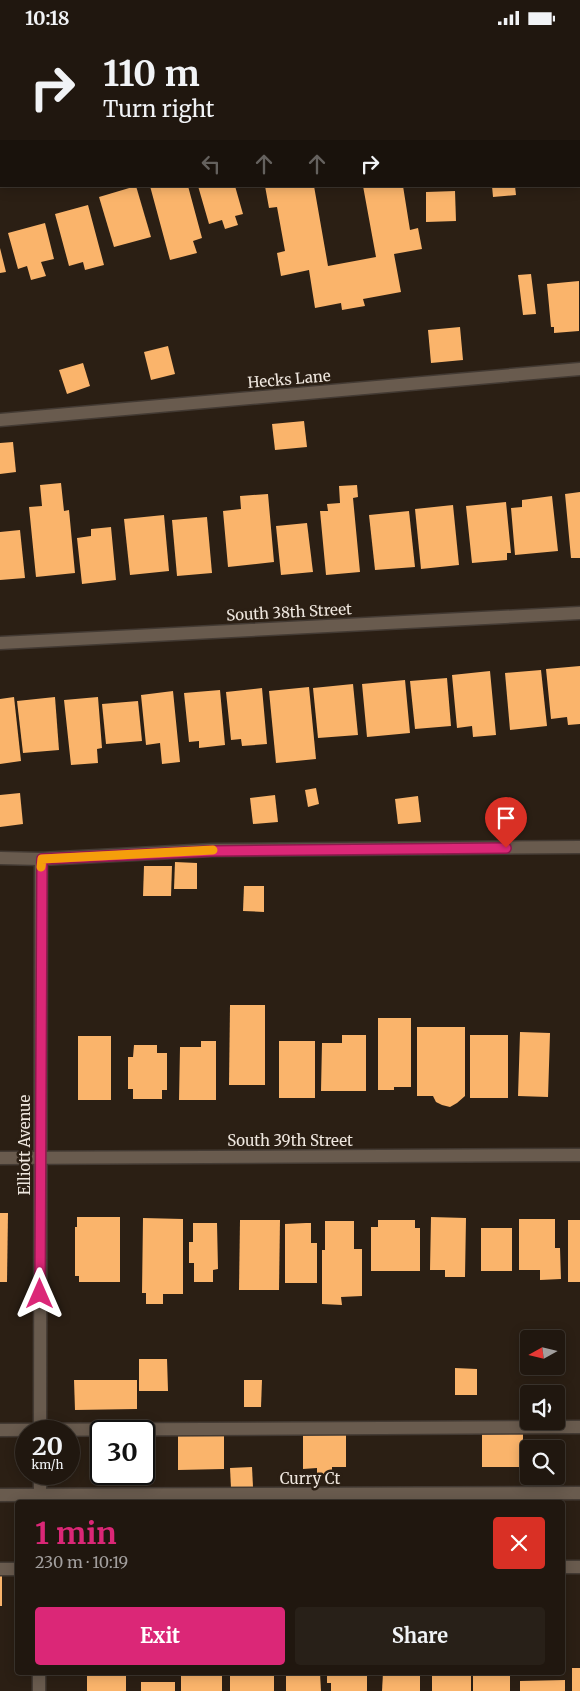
<!DOCTYPE html>
<html lang="en">
<head>
<meta charset="utf-8">
<style>
  body { margin:0; font-family:Merriweather,serif; background:#282018; color:#f1f3f6; height:100vh; display:flex; flex-direction:column; font-size:19px; white-space:nowrap }
  * { box-sizing:border-box; margin:0 }
  p { font-size:16px; color:#a29f9e }
  .icon { flex:none; width:28px; height:28px; fill:none; stroke:currentColor; stroke-width:2; stroke-linecap:round; stroke-linejoin:round }
  .map { position:relative; flex:1; overflow:hidden }
  .panel { position:absolute; left:15px; top:1465px; width:550px; height:175px; display:flex; flex-direction:column; background:#20170f; border-radius:5px; box-shadow:0 2px 12px #0003,0 0 0 1px #3d362f }
  .panel>* { flex:none }
  .guide { position:absolute; left:0px; top:0px; width:580px; height:152px; box-shadow:0 2px 12px #0003,0 0 0 1px #3d362f; background:#20170f; color:#f1f3f6; overflow:hidden }
  .needle { width:32px; rotate:262deg }
  .tools { position:absolute; left:520px; top:1295px; display:grid; gap:10px }
  .tools a { display:grid; place-items:center; width:45px; height:45px; border-radius:5px; background:#20170f; box-shadow:0 2px 12px #0003,0 0 0 1px #3d362f; font-size:25px }
  .speed { position:absolute; left:15px; top:1385px; display:flex; gap:10px; font-size:25px; font-weight:700; text-align:center }
  .speed>* { display:grid; place-content:center; width:65px; height:65px; border-radius:50%; background:#20170f; box-shadow:0 2px 12px #0003,0 0 0 1px #3d362f; line-height:1 }
  .speed small { font-size:12px; font-weight:400 }
  .speed .limit { border:2px solid #111; border-radius:8px; background:#fff; color:#111 }
  .pin { position:absolute; display:grid; place-items:center; width:42px; height:42px; color:#fff; margin:-51px -21px; border-radius:50% 50% 50% 0; rotate:-45deg; box-shadow:0 0 5px #0007 }
  .pin .icon { rotate:45deg }
  .me { position:absolute; width:55px; margin:-28px; rotate:0deg; stroke-linejoin:round; filter:drop-shadow(0 0 4px #0008) }
  .turn { display:flex; align-items:center; gap:18px; height:105px; padding:0 20px; font-size:22px }
  .turn .icon { width:65px; height:65px; stroke-width:2.5 }
  .turn b { display:block; font-size:35px; line-height:42px }
  .lanes { display:flex; align-items:center; height:48px; padding:0 20px; background:#0003; justify-content:center; gap:25px; direction:ltr }
  .lanes .off { opacity:.35 }
  .round { display:grid; place-items:center; flex:none; width:52px; height:52px; border-radius:5px; background:#282018 }
  .head { display:flex; align-items:center; justify-content:space-between; height:85px; padding:0 20px }
  h1 { font-size:30px; font-weight:700; line-height:38px; color:#db2777 }
  .button { display:flex; gap:10px; margin-top:auto; padding:10px 20px }
  .button a { flex:1; height:58px; border-radius:5px; background:#db2777; color:#fff; font-size:20px; font-weight:700; line-height:58px; text-align:center }
  .button a+a { background:#282018; color:#f1f3f6 }
  .status { display:flex; justify-content:space-between; align-items:center; height:35px; padding:0 25px; background:#20170f; direction:ltr }
  .status svg { height:14px; fill:currentColor }
  .map>svg:first-child { display:block }
  .building { fill:#fab46b }
  .lines { fill:none; stroke-linecap:round; stroke-linejoin:round }
  .service-casing { stroke:#433a33; stroke-width:15 }
  .minor-casing { stroke:#433a33; stroke-width:15 }
  .service { stroke:#695b4e; stroke-width:12 }
  .minor { stroke:#695b4e; stroke-width:12 }
  .route-casing { stroke:#8e194d; stroke-width:12 }
  .route { stroke:#db2777; stroke-width:9 }
  .slow { stroke:#f59e0b; stroke-width:9 }
  .labels { text-anchor:middle; dominant-baseline:central; stroke-width:5; stroke-linejoin:round; paint-order:stroke }
  .street-label { font-size:15px; fill:#efe7df; stroke:#2b1f14 }
</style>
</head>
<body>
<div class="status"><b>10:18</b><svg viewBox="0 0 49 12"><path d="M0 12V9h3v3zM5 12V6h3v6zM10 12V3h3v9zM15 12V0h3v12zM26 1h20v11H26zM47 4h2v5h-2z"/></svg></div>
<div class="map">
<svg width="580" height="1656" viewBox="0 0 580 1656">
  <rect width="100%" height="100%" fill="#2b1f14"/>
  <g class="building">
    <path d="M136,151L151,202L114,212L99,162Z"/>
    <path d="M150,151H188L202,203L193,206L197,218L170,225Z"/>
    <path d="M198,151H235L243,179L235,181L238,190L225,194L222,185L209,189Z"/>
    <path d="M265,151H314L328,231L376,222L363,151H403L410,195L418,193L422,214L394,219L401,257L363,264L365,271L342,275L341,268L315,273L309,235L281,241L277,218L285,216L277,172L269,173Z"/>
    <path d="M492,151H515L516,160L493,162Z"/>
    <path d="M455,156L456,186L426,187V157Z"/>
    <path d="M88,170L104,230L85,235L83,227L69,231L55,179Z"/>
    <path d="M45,188L54,224L41,227L46,241L31,245L27,231L18,234L8,198Z"/>
    <path d="M0,213L6,237L0,238Z"/>
    <path d="M531,239L536,279L523,280L518,240Z"/>
    <path d="M579,246V296L554,298V292H551L547,249Z"/>
    <path d="M460,292L463,325L431,328L428,295Z"/>
    <path d="M168,311L175,339L151,345L144,317Z"/>
    <path d="M83,328L90,351L67,359L59,335Z"/>
    <path d="M304,386L307,412L275,415L272,389Z"/>
    <path d="M13,407L16,437L0,439V408Z"/>
    <path d="M61,448L64,476L69,475L75,538L36,542L29,472L42,471L40,450Z"/>
    <path d="M357,450L358,462L353,463L360,537L326,540L320,476H328L327,469L340,468L339,451Z"/>
    <path d="M580,457V523H571L565,459Z"/>
    <path d="M268,459L274,527L228,532L223,476L241,474L240,461Z"/>
    <path d="M552,461L558,516L515,520L511,473L522,472V465Z"/>
    <path d="M506,467L511,518H507V525L472,528L466,471Z"/>
    <path d="M453,470L459,530L421,534L415,474Z"/>
    <path d="M409,476L415,532L375,535L369,480Z"/>
    <path d="M164,480L169,536L130,540L124,484Z"/>
    <path d="M207,482L212,538L177,541L172,485Z"/>
    <path d="M307,488L313,537L281,540L276,491Z"/>
    <path d="M111,492L116,545L82,549L77,503L91,501V494Z"/>
    <path d="M20,495L25,543L0,545V497Z"/>
    <path d="M580,631V689L568,690L567,682L551,684L546,634Z"/>
    <path d="M541,635L547,691L510,695L505,638Z"/>
    <path d="M490,636L496,700L473,702L472,691L457,693L452,640Z"/>
    <path d="M447,643L451,691L415,694L410,646Z"/>
    <path d="M405,645L410,698L367,702L362,649Z"/>
    <path d="M353,649L358,700L318,703L313,653Z"/>
    <path d="M309,652L316,724L276,728L269,656Z"/>
    <path d="M262,653L267,709L242,711L241,704L231,705L226,657Z"/>
    <path d="M220,655L225,710L199,713V706L189,707L184,658Z"/>
    <path d="M173,656L180,727L162,729L160,708L146,710L141,660Z"/>
    <path d="M14,662L21,726L0,729V664Z"/>
    <path d="M55,662L59,715L23,718L17,666Z"/>
    <path d="M98,662L102,713L97,714L98,728L71,730L64,665Z"/>
    <path d="M138,666L142,706L106,709L102,669Z"/>
    <path d="M316,753L319,769L308,772L305,755Z"/>
    <path d="M20,758L23,789L0,792V760Z"/>
    <path d="M275,760L278,787L253,789L250,763Z"/>
    <path d="M418,761L421,787L398,789L395,764Z"/>
    <path d="M175,827L197,828V854H174Z"/>
    <path d="M144,831H172L171,861H143Z"/>
    <path d="M244,851H264V877L243,876Z"/>
    <path d="M230,970H265V1050H229Z"/>
    <path d="M378,983H411V1052H394V1055H378Z"/>
    <path d="M417,992H465V1061L457,1068L450,1072L442,1070L436,1067L433,1061H417Z"/>
    <path d="M520,997L550,998L548,1062L518,1061Z"/>
    <path d="M342,1000H366V1056H321L322,1008H342Z"/>
    <rect x="470" y="1000" width="38" height="63"/>
    <rect x="78" y="1001" width="33" height="64"/>
    <path d="M201,1006H216V1065H179L180,1012H201Z"/>
    <rect x="279" y="1006" width="36" height="57"/>
    <path d="M134,1010H157V1018H167V1055H162V1064H133V1054H128V1022H133Z"/>
    <path d="M0,1178H8L7,1247H0Z"/>
    <path d="M77,1182H120V1247H79V1241H75V1192H77Z"/>
    <path d="M431,1182L466,1183L465,1242H445V1235H430Z"/>
    <path d="M143,1183L183,1184V1259H163V1269H146V1258H142Z"/>
    <path d="M519,1184H555V1213H560L561,1244L540,1245V1235H519Z"/>
    <path d="M240,1185H280L279,1255H239Z"/>
    <path d="M378,1185H415V1193H420V1236H371V1192H378Z"/>
    <rect x="568" y="1185" width="12" height="62"/>
    <path d="M325,1186H354V1214H362V1261L341,1262L342,1270L322,1269V1215H325Z"/>
    <path d="M193,1188H217L218,1234L213,1235V1247H194V1228H189V1207H193Z"/>
    <path d="M306,1188H311V1208H317V1248H285V1189Z"/>
    <rect x="481" y="1193" width="31" height="43"/>
    <path d="M139,1324H167L168,1356H139Z"/>
    <path d="M455,1333L477,1334V1360H455Z"/>
    <path d="M74,1345H137V1374L75,1375Z"/>
    <path d="M244,1345H262L261,1372H244Z"/>
    <rect x="482" y="1397" width="41" height="35"/>
    <path d="M178,1398H224V1434L178,1435Z"/>
    <path d="M303,1398H346V1432H332V1439H317V1433L303,1434Z"/>
    <path d="M144,1399H155L154,1435H144Z"/>
    <path d="M252,1432L253,1452L231,1453L230,1433Z"/>
    <rect x="0" y="1537" width="2" height="34"/>
    <rect x="572" y="1633" width="8" height="23"/>
    <rect x="181" y="1638" width="41" height="18"/>
    <path d="M245,1638H274V1656H230V1639H245Z"/>
    <path d="M286,1638H320L321,1656H286Z"/>
    <path d="M327,1638H367V1656H331V1648H327Z"/>
    <path d="M383,1638H420V1656H382Z"/>
    <rect x="473" y="1638" width="37" height="18"/>
    <path d="M123,1639H126V1656H87V1640Z"/>
    <path d="M471,1640V1656H432V1641Z"/>
    <path d="M565,1645V1656H520V1646Z"/>
    <rect x="141" y="1647" width="34" height="9"/>
  </g>
  <g class="lines">
    <g class="service-casing">
      <g id="service">
        <path d="M0,823L41,824L212,815L580,812"/>
        <path d="M562,1532H580"/>
      </g>
    </g>
    <g class="minor-casing">
      <g id="minor">
        <path d="M579,15H580"/>
        <path d="M0,124H1"/>
        <path d="M0,385L580,334"/>
        <path d="M0,608L580,578"/>
        <path d="M0,1123L580,1120"/>
        <path d="M0,1395L580,1392"/>
        <path d="M40,1396L41,824"/>
        <path d="M0,1460L580,1458"/>
        <path d="M40,1466V1439"/>
        <path d="M0,1534H18"/>
        <path d="M39,1656V1638"/>
      </g>
    </g>
    <use href="#service" class="service"/>
    <use href="#minor" class="minor"/>
  </g>
  <g class="lines">
    <g class="route-casing">
      <path id="route" d="M40,1259L42,824L212,816L506,813"/>
    </g>
    <use href="#route" class="route"/>
    <path class="slow" d="M41,832L42,824L213,815"/>
  </g>
  <g class="labels">
    <g class="street-label">
      <text transform="translate(289 344) rotate(-5)">Hecks Lane</text>
      <text transform="translate(289 577) rotate(-3)">South 38th Street</text>
      <text x="290" y="1105">South 39th Street</text>
      <text transform="translate(24 1110) rotate(-90)">Elliott Avenue</text>
      <text x="310" y="1443">Curry Ct</text>
    </g>
  </g>
</svg>
<div class="tools">
<a><svg class="needle" viewBox="-14 -14 28 28"><path d="M0-13l5 13h-10z" fill="#e53935"/><path d="M0 13l5-13h-10z" fill="#a29f9e"/></svg></a>
<a><svg class="icon" aria-label="sound" viewBox="0 0 24 24"><path d="M4 9h4l5-4v14l-5-4H4zM17 9q2 3 0 6"/></svg></a>
<a><svg class="icon" aria-label="search" viewBox="0 0 24 24"><circle cx="10" cy="10" r="6"/><path d="M15 15l6 6"/></svg></a>
</div>
<div class="speed"><div>20<small>km/h</small></div><div class="limit">30</div></div>
<div class="pin" style="left:506px;top:813px;background:#d93025"><svg class="icon" aria-label="arrive" viewBox="0 0 24 24"><path d="M6 21V4h12l-3 4 3 4H6"/></svg></div>
<svg class="me" style="left:40px;top:1259px" viewBox="-20 -20 40 40"><path d="M0-17L14 15 0 8-14 15z" fill="#db2777" stroke="#fff" stroke-width="4"/></svg>
<div class="guide">
<div class="turn"><svg class="icon" aria-label="right" viewBox="0 0 24 24"><path d="M7 20v-9h11M14 6l5 5-5 5"/></svg><div><b>110 m</b>Turn right</div></div>
<div class="lanes"><svg class="icon off" aria-label="left" viewBox="0 0 24 24"><path d="M17 20v-9H6M10 6l-5 5 5 5"/></svg><svg class="icon off" aria-label="ahead" viewBox="0 0 24 24"><path d="M12 20V5M6 11l6-6 6 6"/></svg><svg class="icon off" aria-label="ahead" viewBox="0 0 24 24"><path d="M12 20V5M6 11l6-6 6 6"/></svg><svg class="icon" aria-label="right" viewBox="0 0 24 24"><path d="M7 20v-9h11M14 6l5 5-5 5"/></svg></div>
</div>
<section class="panel">
<div class="head"><div><h1>1 min</h1><p>230 m · 10:19</p></div><a class="round" style="background:#d93025;color:#fff"><svg class="icon" aria-label="close" viewBox="0 0 24 24"><path d="M6 6l12 12M18 6L6 18"/></svg></a></div>
<div class="button"><a>Exit</a><a>Share</a></div>
</section>
</div>
</body>
</html>
